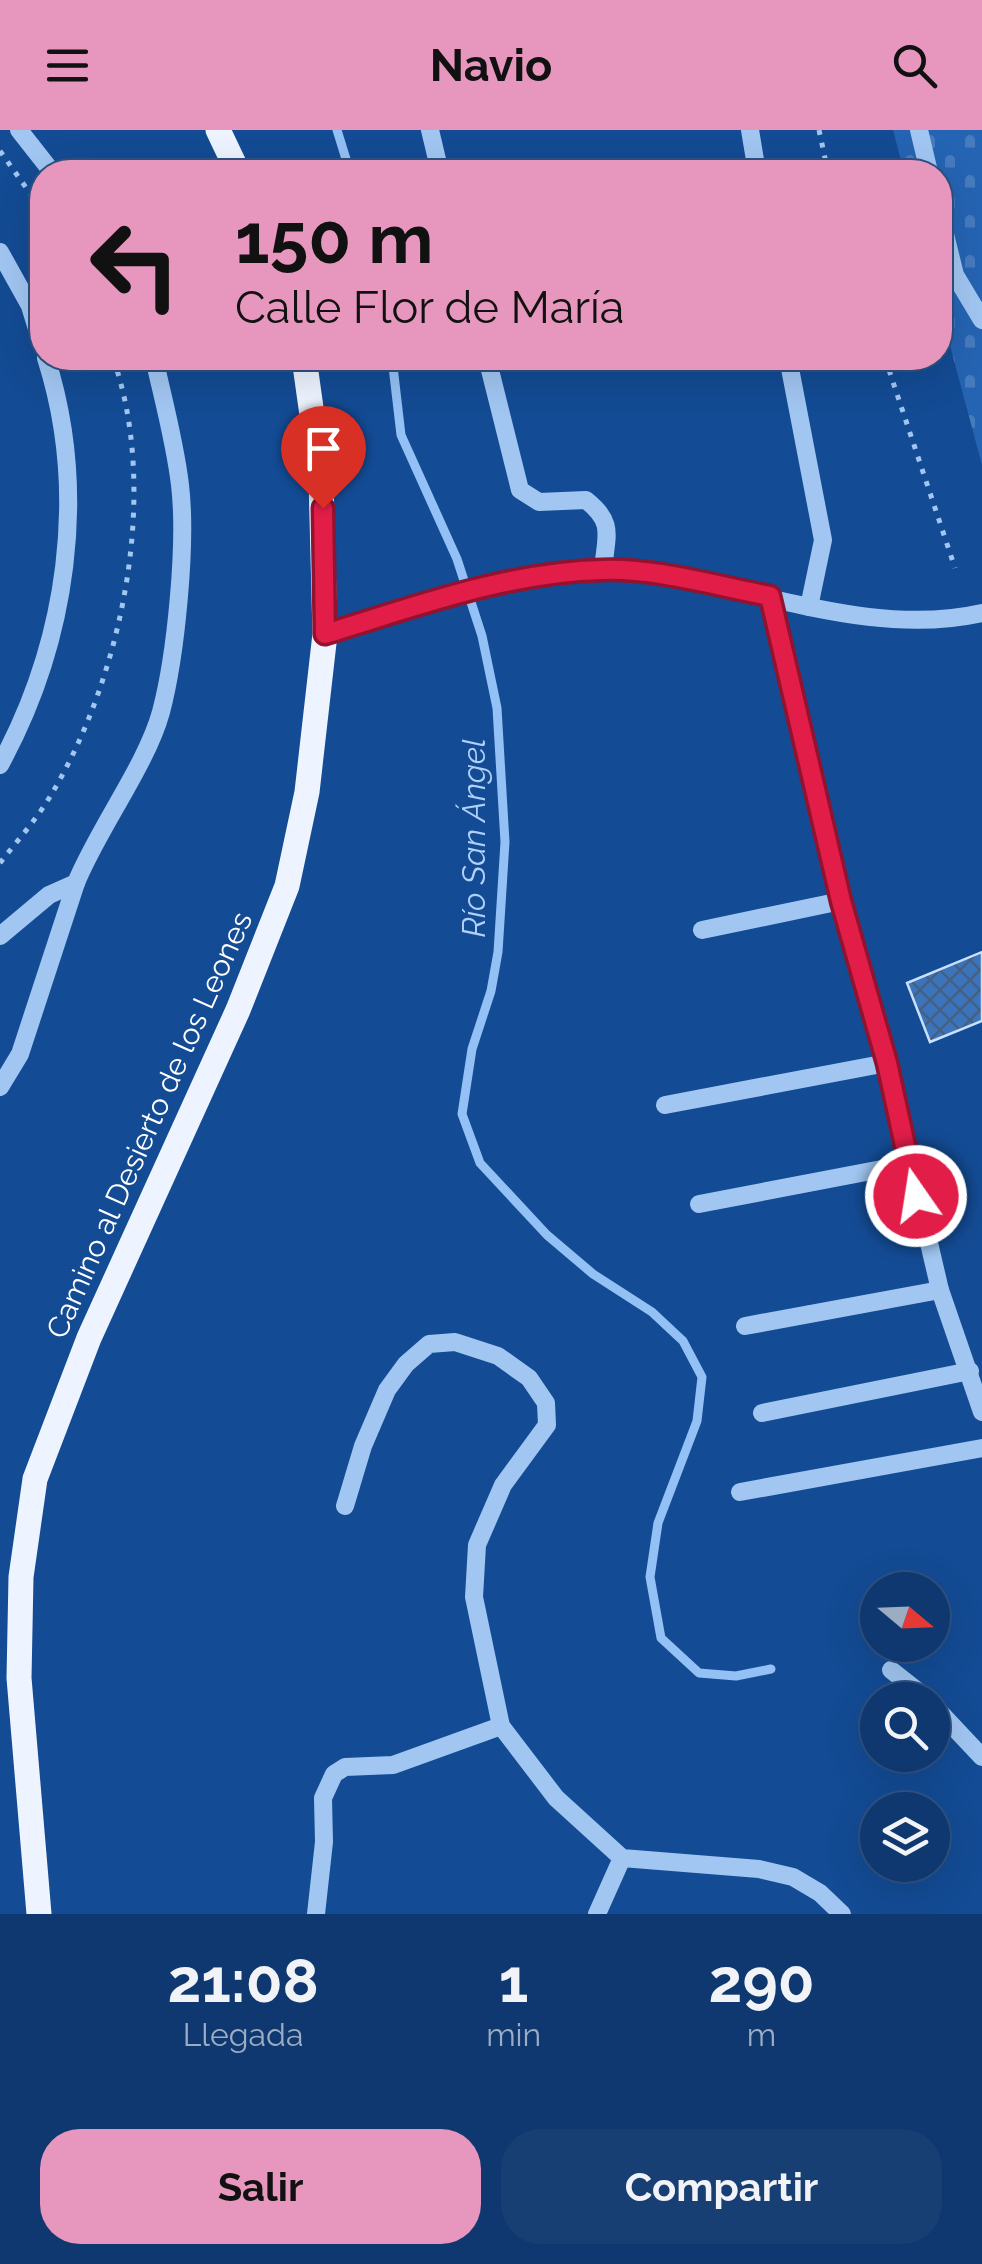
<!DOCTYPE html>
<html lang="es">
<head>
<meta charset="utf-8">
<style>
  body { margin:0; font-family:Raleway,sans-serif; background:#173f74; color:#f1f3f6; height:100vh; display:flex; flex-direction:column; font-size:38px; white-space:nowrap }
  * { box-sizing:border-box; margin:0 }
  p { font-size:32px; color:#9bacc3 }
  .icon { flex:none; width:55px; height:55px; fill:none; stroke:currentColor; stroke-width:2; stroke-linecap:round; stroke-linejoin:round }
  .map { position:relative; height:1784px; overflow:hidden }
  .sheet { display:flex; flex-direction:column; background:#0e386f; flex:1 }
  .sheet>* { flex:none }
  .banner { position:absolute; left:30px; top:30px; width:922px; height:210px; border-radius:40px; box-shadow:0 10px 40px #0002,0 0 0 2px #2e5282; background:#e797bd; color:#111; overflow:hidden }
  .needle { width:65px; rotate:109deg }
  .buttons { position:absolute; left:860px; top:1442px; display:grid; gap:20px }
  .buttons a { display:grid; place-items:center; width:90px; height:90px; border-radius:50%; background:#0e386f; box-shadow:0 10px 40px #0002,0 0 0 2px #2e5282; font-size:50px }
  .pin { position:absolute; display:grid; place-items:center; width:85px; height:85px; color:#fff; margin:-102px -42px; border-radius:50% 50% 50% 0; rotate:-45deg; box-shadow:0 0 10px #0007 }
  .pin .icon { rotate:45deg }
  .me { position:absolute; width:110px; margin:-55px; rotate:347deg; stroke-linejoin:round; filter:drop-shadow(0 0 8px #0008) }
  .turn { display:flex; align-items:center; gap:35px; height:210px; padding:0 40px; font-size:45px }
  .turn .icon { width:130px; height:130px; stroke-width:2.5 }
  .turn b { display:block; font-size:70px; line-height:85px }
  .eta { display:flex; justify-content:space-evenly; align-items:center; height:170px; text-align:center }
  .eta b { font-size:60px; font-weight:700; line-height:70px }
  .cta { display:flex; gap:20px; margin-top:auto; padding:20px 40px }
  .cta a { flex:1; height:115px; border-radius:40px; background:#e797bd; color:#111; font-size:40px; font-weight:700; line-height:115px; text-align:center }
  .cta a+a { background:#173f74; color:#f1f3f6 }
  header { display:flex; justify-content:space-between; align-items:center; height:130px; padding:0 40px; background:#e797bd; color:#111; font-size:45px; font-weight:700 }
  .map>svg:first-child { display:block }
  .cemetery { fill:url(#cemetery-stones) }
  .lines { fill:none; stroke-linecap:round; stroke-linejoin:round }
  .stream { stroke:#93c0f5; stroke-width:9 }
  .building { fill:url(#building-cross-hatch); stroke:#c9e0fd; stroke-width:2.5 }
  .path { stroke:#a1c6f2; stroke-width:5; stroke-dasharray:5 8; stroke-linecap:butt }
  .minor { stroke:#a1c6f2; stroke-width:18 }
  .major { stroke:#edf4ff; stroke-width:25 }
  .route-casing { stroke:#92132f; stroke-width:25 }
  .route { stroke:#e11d48; stroke-width:18 }
  .labels { text-anchor:middle; dominant-baseline:central; stroke-width:8; stroke-linejoin:round; paint-order:stroke }
  .street-label { font-size:30px; fill:#fff; stroke:#134b94 }
  .water-label { font-size:32px; font-style:italic; fill:#aed0f9; stroke:#134b94 }
</style>
</head>
<body>
<header><svg class="icon" aria-label="menu" viewBox="0 0 24 24"><path d="M4 6h16M4 12h16M4 18h16"/></svg>Navio<svg class="icon" aria-label="search" viewBox="0 0 24 24"><circle cx="10" cy="10" r="6"/><path d="M15 15l6 6"/></svg></header>
<div class="map">
<svg width="982" height="1784" viewBox="0 0 982 1784">
  <defs>
    <pattern id="cemetery-stones" width="16" height="16" patternUnits="userSpaceOnUse" patternTransform="scale(2.5)"><rect width="16" height="16" fill="#2564b3"/><path d="M2 7V4a2 2 0 0 1 4 0v3zM10 15v-3a2 2 0 0 1 4 0v3z" fill="#467bbe"/></pattern>
    <pattern id="building-cross-hatch" width="8" height="8" patternUnits="userSpaceOnUse" patternTransform="scale(2.5)"><rect width="8" height="8" fill="#3c74bc"/><path d="M0 0l8 8M0 8l8-8" fill="none" stroke="#446084"/></pattern>
  </defs>
  <rect width="100%" height="100%" fill="#134b94"/>
  <path class="cemetery" d="M893,0H982V335L940,178V42H904Z"/>
  <g class="lines">
    <g class="stream">
      <path d="M337,0L350,42"/>
      <path d="M392,228L401,305L457,429L482,506L497,578L505,712L498,822L491,861L472,919L462,984L480,1033L547,1105L593,1144L652,1182L683,1211L702,1247L697,1291L658,1393L650,1447L661,1508L699,1543L736,1546L771,1539"/>
    </g>
  </g>
  <path class="building" d="M982,822V891L930,912L907,853Z"/>
  <g class="lines">
    <g class="path">
      <path d="M819,0L828,42"/>
      <path d="M0,21L42,80"/>
      <path d="M885,228L955,438"/>
      <path d="M0,733C17,711 37,689 51,665C123,545 160,361 113,228"/>
    </g>
    <g class="minor">
      <path d="M19,0L52,42"/>
      <path d="M430,0L440,42"/>
      <path d="M750,0L757,42"/>
      <path d="M919,0L929,42"/>
      <path d="M940,84L955,145L982,190"/>
      <path d="M0,122L30,176L42,215"/>
      <path d="M487,228L520,360L539,372L586,370C615,393 606,405 603,440"/>
      <path d="M788,228L823,410L809,477"/>
      <path d="M769,466L841,771L887,933L940,1160L982,1282"/>
      <path d="M325,504C402,480 480,455 561,445C575,443 591,439 606,440C730,445 859,511 982,483"/>
      <path d="M0,635C67,512 89,363 46,228"/>
      <path d="M702,800L841,771"/>
      <path d="M0,806L49,765L76,753C99,697 146,636 161,582C176,525 187,413 180,355C175,312 163,269 154,228"/>
      <path d="M0,957L20,924L76,753"/>
      <path d="M665,975L887,933"/>
      <path d="M699,1074L908,1034"/>
      <path d="M745,1196L940,1160"/>
      <path d="M762,1283L970,1241"/>
      <path d="M740,1362L982,1318"/>
      <path d="M345,1376L363,1316L387,1260L406,1234L429,1214L455,1212L498,1226L529,1248L546,1273L547,1295L503,1355L477,1415L474,1467L501,1596L556,1668L622,1728L759,1739L793,1747L820,1763L842,1784"/>
      <path d="M891,1540L929,1570"/>
      <path d="M932,1574L982,1627"/>
      <path d="M316,1784L324,1712L323,1668L334,1644L345,1637L393,1635L501,1596"/>
      <path d="M597,1784L622,1728"/>
    </g>
    <g class="major">
      <path d="M218,0L238,42"/>
      <path d="M39,1784L19,1548L21,1447L35,1349L89,1208L238,880L287,756L307,662L325,504L321,349L304,228"/>
    </g>
  </g>
  <g class="lines">
    <g class="route-casing">
      <path id="route" d="M323,378L325,504C414,477 508,442 602,440C657,438 716,456 770,466L841,771L887,933L916,1066"/>
    </g>
    <use href="#route" class="route"/>
  </g>
  <g class="labels">
    <g class="street-label">
      <text transform="translate(149 995) rotate(-66)">Camino al Desierto de los Leones</text>
    </g>
    <g class="water-label">
      <text transform="translate(473 708) rotate(-90)">Río San Ángel</text>
    </g>
  </g>
</svg>
<div class="buttons">
<a><svg class="needle" viewBox="-14 -14 28 28"><path d="M0-13l5 13h-10z" fill="#e53935"/><path d="M0 13l5-13h-10z" fill="#9bacc3"/></svg></a>
<a><svg class="icon" aria-label="search" viewBox="0 0 24 24"><circle cx="10" cy="10" r="6"/><path d="M15 15l6 6"/></svg></a>
<a><svg class="icon" aria-label="layers" viewBox="0 0 24 24"><path d="M12 4l9 5-9 5-9-5zM3 14l9 5 9-5"/></svg></a>
</div>
<div class="pin" style="left:323px;top:378px;background:#d93025"><svg class="icon" aria-label="arrive" viewBox="0 0 24 24"><path d="M6 21V4h12l-3 4 3 4H6"/></svg></div>
<svg class="me" style="left:916px;top:1066px" viewBox="-20 -20 40 40"><circle r="17" fill="#e11d48" stroke="#fff" stroke-width="3"/><path d="M0-11L8 9 0 5-8 9z" fill="#fff"/></svg>
<div class="banner">
<div class="turn"><svg class="icon" aria-label="left" viewBox="0 0 24 24"><path d="M17 20v-9H6M10 6l-5 5 5 5"/></svg><div><b>150 m</b>Calle Flor de María</div></div>
</div>
</div>
<section class="sheet">
<div class="eta">
<div><b>21:08</b><p>Llegada</p></div>
<div><b>1</b><p>min</p></div>
<div><b>290</b><p>m</p></div>
</div>
<div class="cta"><a>Salir</a><a>Compartir</a></div>
</section>
</body>
</html>
